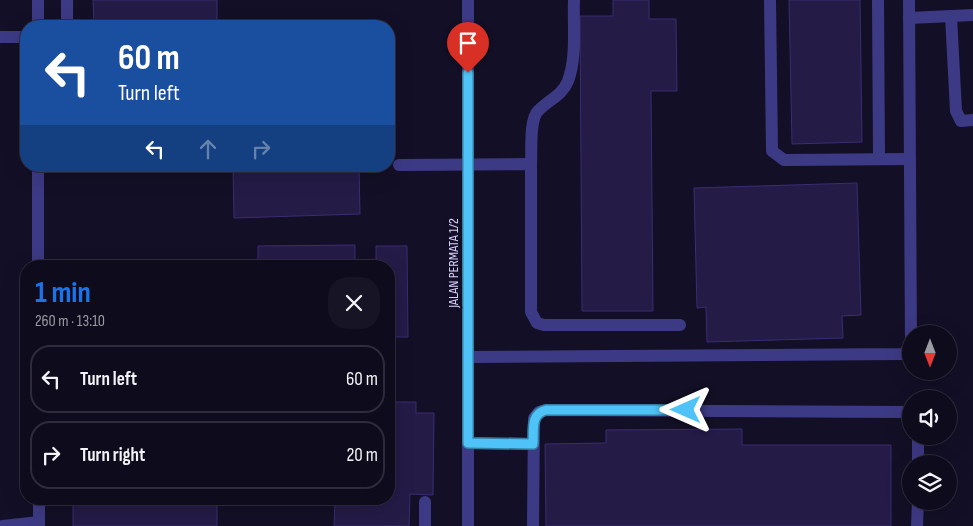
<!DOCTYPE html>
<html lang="en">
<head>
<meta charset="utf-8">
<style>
  body { margin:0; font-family:"Sofia Sans Condensed",sans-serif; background:#171425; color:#f1f3f6; height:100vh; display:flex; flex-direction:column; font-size:19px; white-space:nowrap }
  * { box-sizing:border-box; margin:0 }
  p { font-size:16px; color:#9b9ba3 }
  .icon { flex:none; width:28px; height:28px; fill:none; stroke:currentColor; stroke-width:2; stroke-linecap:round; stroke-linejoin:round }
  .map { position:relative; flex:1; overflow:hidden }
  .side { position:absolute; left:20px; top:260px; width:375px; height:245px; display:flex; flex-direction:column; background:#0e0b1c; border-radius:20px; box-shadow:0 5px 20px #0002,0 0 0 1px #2e2b3b }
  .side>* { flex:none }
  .banner { position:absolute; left:20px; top:20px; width:375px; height:152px; border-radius:20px; box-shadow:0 5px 20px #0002,0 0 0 1px #2e2b3b; background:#1a4fa0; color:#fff; overflow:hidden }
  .needle { width:32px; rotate:180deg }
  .buttons { position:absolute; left:902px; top:325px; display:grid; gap:10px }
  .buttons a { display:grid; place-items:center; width:55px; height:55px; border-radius:50%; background:#0e0b1c; box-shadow:0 5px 20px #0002,0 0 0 1px #2e2b3b; font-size:25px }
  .pin { position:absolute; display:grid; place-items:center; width:42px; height:42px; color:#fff; margin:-51px -21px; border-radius:50% 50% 50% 0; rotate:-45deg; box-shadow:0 0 5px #0007 }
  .pin .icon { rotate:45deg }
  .me { position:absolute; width:55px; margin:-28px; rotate:270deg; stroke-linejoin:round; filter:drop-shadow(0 0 4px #0008) }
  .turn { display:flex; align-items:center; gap:18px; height:105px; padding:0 15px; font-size:22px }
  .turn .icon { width:65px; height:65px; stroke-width:2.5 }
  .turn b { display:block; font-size:35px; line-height:42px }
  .lanes { display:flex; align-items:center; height:48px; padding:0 15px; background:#0003; justify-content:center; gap:25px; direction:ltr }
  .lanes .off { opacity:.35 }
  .round { display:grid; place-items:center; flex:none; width:52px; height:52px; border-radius:20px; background:#171425 }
  .headline { display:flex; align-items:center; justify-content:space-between; height:85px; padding:0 15px }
  h1 { font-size:30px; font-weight:700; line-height:38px; color:#1a73e8 }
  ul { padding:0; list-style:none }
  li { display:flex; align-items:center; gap:15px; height:68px; margin:0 10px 8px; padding:0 5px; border:2px solid #2e2b3b; border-radius:20px }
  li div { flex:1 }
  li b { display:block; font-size:19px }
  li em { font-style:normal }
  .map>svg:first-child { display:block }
  .building { fill:#241b47; stroke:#3b2d73 }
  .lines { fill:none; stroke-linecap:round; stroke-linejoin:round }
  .minor { stroke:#3d3a85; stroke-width:12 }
  .route-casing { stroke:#337fa1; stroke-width:12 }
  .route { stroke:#4fc3f7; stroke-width:9 }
  .labels { text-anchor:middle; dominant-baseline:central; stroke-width:4.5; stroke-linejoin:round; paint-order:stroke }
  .street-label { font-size:14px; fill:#d9d4ff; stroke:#130f26 }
</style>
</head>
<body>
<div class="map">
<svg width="973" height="526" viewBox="0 0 973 526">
  <rect width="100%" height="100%" fill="#130f26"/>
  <g class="building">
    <path d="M93,0H217V26H94Z"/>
    <path d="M613,0H649V19H676L677,91H651L653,311H582L580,16H613Z"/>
    <path d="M789,0H860L862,142L792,144Z"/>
    <path d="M233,166H359L360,214L234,218Z"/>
    <path d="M857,183L861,315L842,316L843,338L707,342L706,307L697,308L694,188Z"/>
    <path d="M355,245V266H258V246Z"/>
    <path d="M376,246H407L408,337H389V266H376Z"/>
    <path d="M389,402H416V413H434L433,495L410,494L409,526H334L335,499H389Z"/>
    <path d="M742,429V445H891V526H546L545,444L606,443V430Z"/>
    <path d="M73,499H227V502H217V526H73Z"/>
  </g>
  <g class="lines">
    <g class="minor">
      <path d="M38,0V26"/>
      <path d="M67,0V26"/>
      <path d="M468,0V526"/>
      <path d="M770,0L772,151L784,160L910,159"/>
      <path d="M878,0L879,159"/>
      <path d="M951,16L956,111L961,121L973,120"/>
      <path d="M909,18L973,15"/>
      <path d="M0,37H26"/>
      <path d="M531,164C532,151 529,120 538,111C548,100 562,96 568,81C577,57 573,26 574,0"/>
      <path d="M399,165L531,164V312L537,323L544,325H680"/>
      <path d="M38,166V266"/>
      <path d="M468,357L903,354L911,346L909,0"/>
      <path d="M468,443L533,444"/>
      <path d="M918,464V436"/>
      <path d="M39,499V526"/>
      <path d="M3,526L39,522"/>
      <path d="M425,526V502"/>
      <path d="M533,526L534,418L539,412L546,410L905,412L911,415"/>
      <path d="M917,526L918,501"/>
    </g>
  </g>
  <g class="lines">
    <g class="route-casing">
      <path id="route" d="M468,73V443L533,444C534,430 530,414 546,410H686"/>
    </g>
    <use href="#route" class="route"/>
  </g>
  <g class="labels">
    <g class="street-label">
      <text transform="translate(453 263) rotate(-90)">JALAN PERMATA 1/2</text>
    </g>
  </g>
</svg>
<div class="buttons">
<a><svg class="needle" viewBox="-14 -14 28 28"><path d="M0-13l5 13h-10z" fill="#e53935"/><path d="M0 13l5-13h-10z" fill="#9b9ba3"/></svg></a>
<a><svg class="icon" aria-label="sound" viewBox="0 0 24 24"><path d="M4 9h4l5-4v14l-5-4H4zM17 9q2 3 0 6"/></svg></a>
<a><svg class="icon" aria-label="layers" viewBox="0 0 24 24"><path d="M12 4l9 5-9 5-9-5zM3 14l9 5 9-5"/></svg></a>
</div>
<div class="pin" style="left:468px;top:73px;background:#d93025"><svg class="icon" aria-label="arrive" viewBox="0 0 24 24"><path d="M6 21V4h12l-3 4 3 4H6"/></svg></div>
<svg class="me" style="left:686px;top:410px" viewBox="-20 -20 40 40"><path d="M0-17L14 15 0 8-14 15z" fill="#4fc3f7" stroke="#fff" stroke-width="4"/></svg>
<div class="banner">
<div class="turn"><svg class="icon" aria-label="left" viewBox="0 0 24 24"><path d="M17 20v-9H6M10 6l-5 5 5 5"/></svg><div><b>60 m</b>Turn left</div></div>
<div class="lanes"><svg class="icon" aria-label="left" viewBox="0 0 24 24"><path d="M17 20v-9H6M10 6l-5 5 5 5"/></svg><svg class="icon off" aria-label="ahead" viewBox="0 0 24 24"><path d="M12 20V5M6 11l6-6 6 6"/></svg><svg class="icon off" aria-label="right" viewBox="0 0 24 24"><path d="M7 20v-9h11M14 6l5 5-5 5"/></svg></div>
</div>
<section class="side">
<div class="headline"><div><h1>1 min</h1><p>260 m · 13:10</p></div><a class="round"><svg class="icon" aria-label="close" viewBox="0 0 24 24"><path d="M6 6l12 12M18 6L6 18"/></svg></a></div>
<ul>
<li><svg class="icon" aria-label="left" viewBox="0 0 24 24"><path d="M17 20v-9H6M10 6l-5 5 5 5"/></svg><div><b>Turn left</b></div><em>60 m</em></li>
<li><svg class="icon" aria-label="right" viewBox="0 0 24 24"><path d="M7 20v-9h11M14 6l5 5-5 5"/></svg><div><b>Turn right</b></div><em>20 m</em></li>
</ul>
</section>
</div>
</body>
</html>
